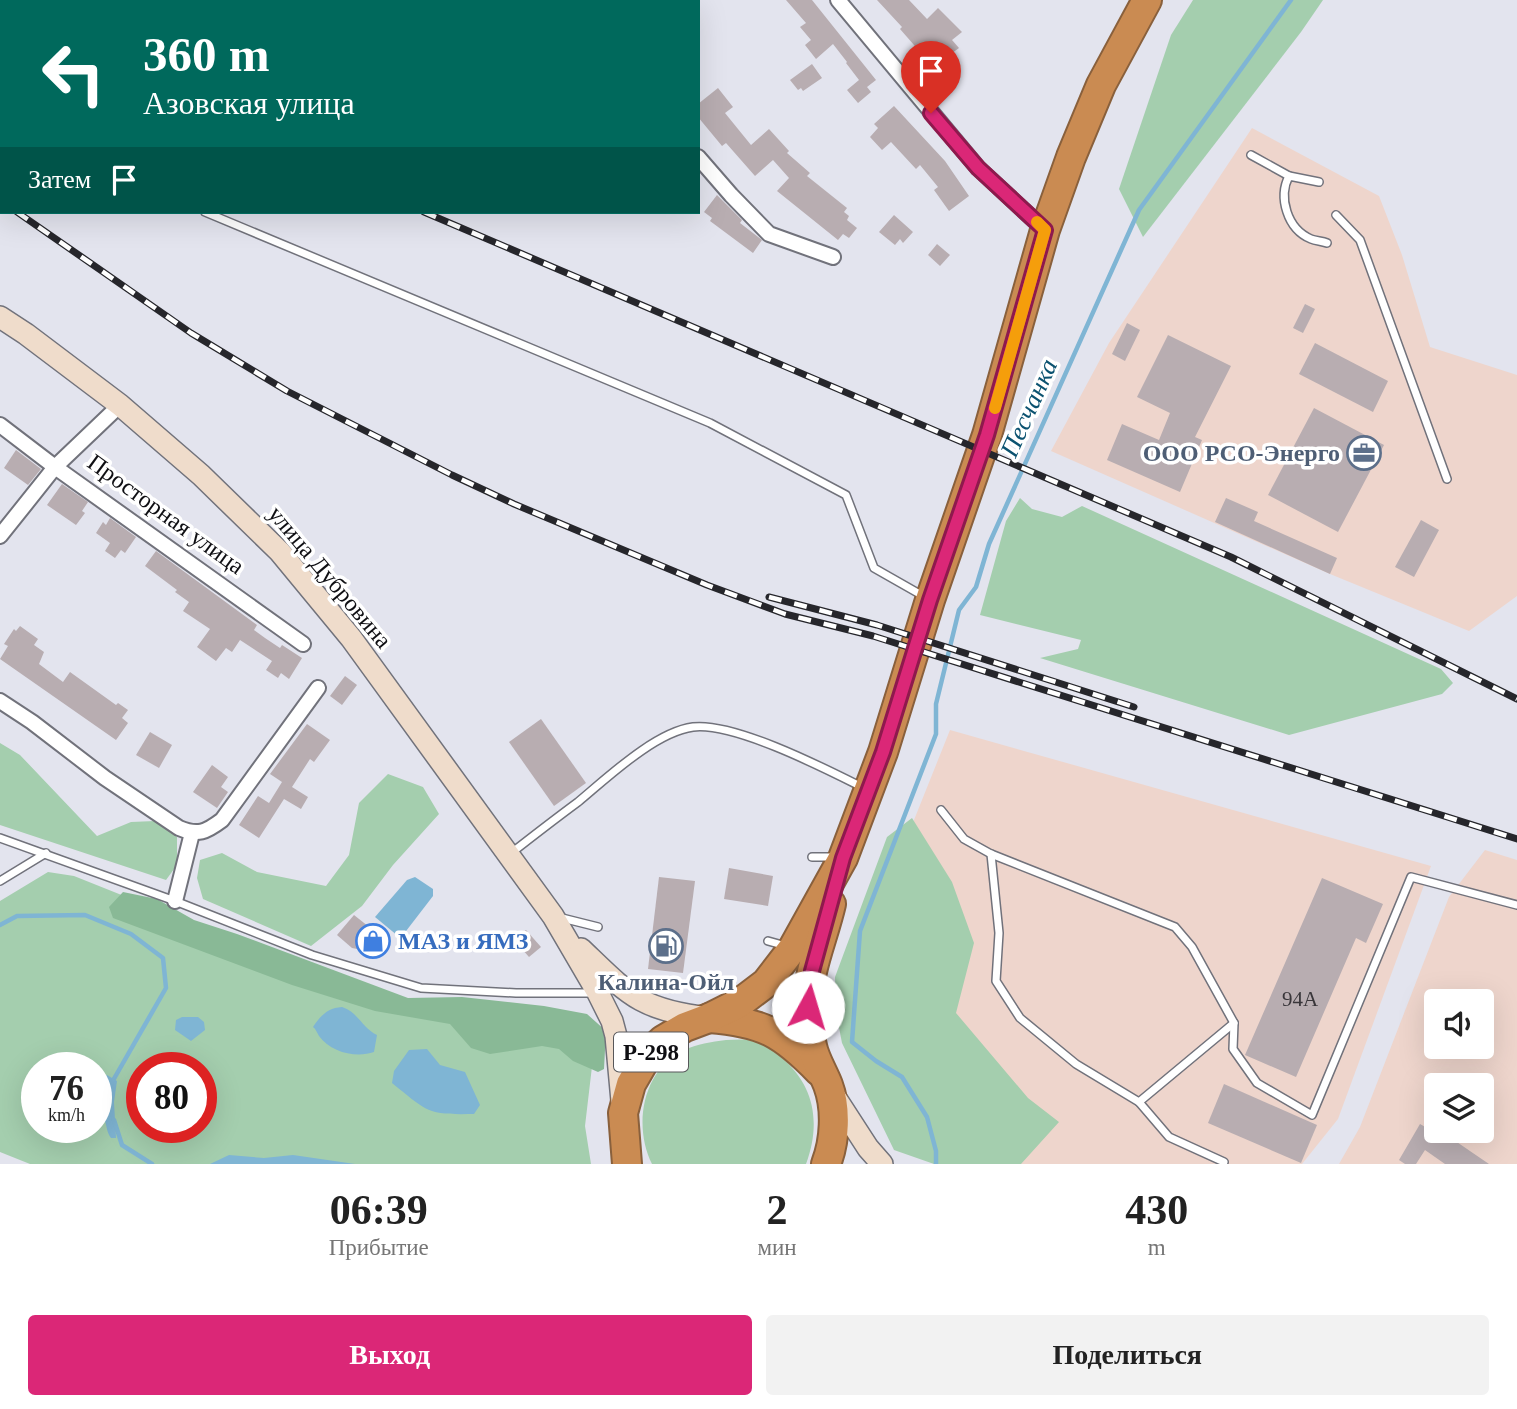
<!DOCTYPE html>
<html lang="ru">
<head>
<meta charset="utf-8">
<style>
  body { margin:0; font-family:"Times New Roman",serif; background:#f2f2f2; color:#222; height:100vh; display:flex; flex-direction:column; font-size:26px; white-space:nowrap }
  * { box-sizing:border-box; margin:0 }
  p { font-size:23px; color:#767676 }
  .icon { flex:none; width:38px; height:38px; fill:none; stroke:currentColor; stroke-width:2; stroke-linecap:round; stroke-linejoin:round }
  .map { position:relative; height:1164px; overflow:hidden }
  .panel { display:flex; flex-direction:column; background:#fff; flex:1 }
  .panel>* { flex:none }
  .banner { position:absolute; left:0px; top:0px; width:700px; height:214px; box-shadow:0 7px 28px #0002; background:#00695c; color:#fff; overflow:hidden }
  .buttons { position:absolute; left:1424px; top:989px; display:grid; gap:14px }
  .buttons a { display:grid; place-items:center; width:70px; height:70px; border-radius:7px; background:#fff; box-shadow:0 7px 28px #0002; font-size:35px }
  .speed { position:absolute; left:21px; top:1052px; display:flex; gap:14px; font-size:35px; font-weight:700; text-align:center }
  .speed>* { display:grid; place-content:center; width:91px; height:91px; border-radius:50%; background:#fff; box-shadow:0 7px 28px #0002; line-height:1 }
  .speed small { font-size:18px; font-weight:400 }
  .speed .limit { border:10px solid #d22; background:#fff; color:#111 }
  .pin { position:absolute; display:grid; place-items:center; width:60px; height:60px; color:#fff; margin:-72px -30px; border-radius:50% 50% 50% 0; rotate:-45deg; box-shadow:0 0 7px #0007 }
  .pin .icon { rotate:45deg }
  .me { position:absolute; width:77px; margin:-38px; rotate:6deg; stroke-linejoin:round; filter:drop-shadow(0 0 5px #0008) }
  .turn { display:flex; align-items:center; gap:24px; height:147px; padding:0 28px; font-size:32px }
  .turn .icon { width:91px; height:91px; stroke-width:2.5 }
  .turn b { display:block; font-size:49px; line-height:60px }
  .then { display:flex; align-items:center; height:66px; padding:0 28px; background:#0003; gap:14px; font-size:26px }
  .eta { display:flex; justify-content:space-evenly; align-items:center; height:119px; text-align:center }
  .eta b { font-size:42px; font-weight:700; line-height:49px }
  .primary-button { display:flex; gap:14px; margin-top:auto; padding:14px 28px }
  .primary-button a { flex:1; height:80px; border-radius:7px; background:#db2777; color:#fff; font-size:28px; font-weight:700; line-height:80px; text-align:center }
  .primary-button a+a { background:#f2f2f2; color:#222 }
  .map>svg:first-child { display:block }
  .industrial { fill:#eed5cc; fill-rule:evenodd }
  .green { fill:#a4ceae; fill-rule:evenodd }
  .forest { fill:#89b996 }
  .water { fill:#7fb5d4 }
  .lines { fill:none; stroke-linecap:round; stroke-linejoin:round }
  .stream { stroke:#7fb5d4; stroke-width:4.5 }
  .building { fill:#b8adb1 }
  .lane-casing { stroke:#71727b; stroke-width:10 }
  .street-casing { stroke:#71727b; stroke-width:18 }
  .secondary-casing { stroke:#71727b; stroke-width:24 }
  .highway-casing { stroke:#89603c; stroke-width:32 }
  .lane { stroke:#fff; stroke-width:7 }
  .street { stroke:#fff; stroke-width:14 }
  .secondary { stroke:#efdccb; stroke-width:21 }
  .highway { stroke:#ca8b52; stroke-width:28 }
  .rail-casing { stroke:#26262b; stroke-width:7 }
  .rail { stroke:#fff; stroke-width:4.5; stroke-dasharray:13; stroke-linecap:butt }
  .route-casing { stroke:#8e194d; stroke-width:18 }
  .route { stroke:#db2777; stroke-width:12 }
  .slow { stroke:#f59e0b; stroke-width:12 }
  .labels { text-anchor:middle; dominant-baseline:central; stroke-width:7; stroke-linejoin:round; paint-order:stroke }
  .number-label { font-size:21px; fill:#39363a }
  .shield { fill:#fff; stroke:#57575a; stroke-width:2 }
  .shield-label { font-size:23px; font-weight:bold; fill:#0f0f13 }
  .service-label { font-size:24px; font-weight:bold; fill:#4e5e75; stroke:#fff; text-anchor:end }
  .street-label { font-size:24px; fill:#0f0f13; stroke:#fff }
  .shop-label { font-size:24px; font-weight:bold; fill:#366cbe; stroke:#fff; text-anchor:start }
  .water-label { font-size:26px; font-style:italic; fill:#0b5270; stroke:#fff }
</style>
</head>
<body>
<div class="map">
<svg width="1517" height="1164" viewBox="0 0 1517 1164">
  <rect width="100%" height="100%" fill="#e3e4ee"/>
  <g class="industrial">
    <path d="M1252,128L1379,196L1402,255L1430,347L1517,375V596L1469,631L1330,574L1051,451L1109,343Z"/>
    <path d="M950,730L1431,866L1338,1119L1302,1164H944L892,875Z"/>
    <path d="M1485,850L1517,860V1164H1339L1360,1127L1449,897ZM1437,1001H1482V1046H1437ZM1437,1085H1482V1130H1437Z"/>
  </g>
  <g class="green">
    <path d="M1193,0H1323L1301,32L1143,237L1119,189L1171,35Z"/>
    <path d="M1020,498L1032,509L1062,517L1082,506L1441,669L1453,683L1442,694L1289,735L1040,658L1078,649L1081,640L980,615L1006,521Z"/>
    <path d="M0,743L20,755L97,836L131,822L155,821L177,837V865L166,880L0,825Z"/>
    <path d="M388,774L423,787L439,814L393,865L362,906L311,946L203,899L197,878L200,860L222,853L257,872L326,886L349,855L359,803Z"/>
    <path d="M912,818L952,882L974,943L956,1013L1028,1098L1059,1122L1021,1164H934L894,1150L842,1043L836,1012L835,977L887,837Z"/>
    <path d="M48,872L74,876L312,971L436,1010L595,1041L585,1126L591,1164H30L0,1152V901ZM37,1068H96V1127H37ZM142,1068H201V1127H142Z"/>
    <path d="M726,1040C733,1040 741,1039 748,1040C759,1041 772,1050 781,1057C815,1086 821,1123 806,1164H652C633,1126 642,1070 684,1050C697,1044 711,1042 726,1040Z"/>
  </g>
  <path class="forest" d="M123,892L157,899L194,920L237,934L408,998L462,997L544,1006L587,1014L606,1031L604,1069L598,1072L573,1061L559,1049L542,1046L490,1054L471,1048L450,1024L375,1011L292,985L113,918L109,907Z"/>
  <g class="water">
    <path d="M415,877L433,889V896L403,935L398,936L375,917L407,880Z"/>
    <path d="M342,1007C358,1012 362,1028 377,1035L374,1052C357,1058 331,1053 319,1036C317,1033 316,1029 313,1027C321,1015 328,1008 342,1007Z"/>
    <path d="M182,1017H198L204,1022L205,1030L191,1041L175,1030L176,1020Z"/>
    <path d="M427,1049L440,1065L465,1072L480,1105L474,1114C427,1115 428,1112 392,1083L394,1071L409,1050Z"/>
    <path d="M107,1075L117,1081L114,1102L116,1138H111C107,1133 107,1127 105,1121C97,1103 96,1100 101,1080Z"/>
    <path d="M229,1155L264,1158L293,1155L355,1164H210Z"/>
  </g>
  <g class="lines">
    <g class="stream">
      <path d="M0,925L17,916L85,915L131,934L163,958L166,988L111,1084"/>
      <path d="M114,1120L122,1145L152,1164"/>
      <path d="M936,1164V1151L927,1117L902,1077L876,1061L852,1042L860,931L936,734V704L959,610L976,587L989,544L1139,210L1291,0"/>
    </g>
  </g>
  <g class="building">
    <path d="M786,0H812L876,80L867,87L871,92L858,103L847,90L859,80L846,63L847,62L833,44L816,59L805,45L811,40L800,27L806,23Z"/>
    <path d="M877,0H909L927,19L938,8L962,32L952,40L959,48L948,56L956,65L942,77L900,29L902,27Z"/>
    <path d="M812,64L822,78L803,91L801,88L798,90L790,80Z"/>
    <path d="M718,88L733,107L725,113L751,145L769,129L789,151L787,153L810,173L807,176L847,208L844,212L849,216L847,220L857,228L849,238L843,234L838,240L777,191L789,178L773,160L755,176L726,143L722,146L698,117V104Z"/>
    <path d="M894,106L945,161L969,196L949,211L934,190L938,187L920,165L916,169L891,142L882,150L870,137L878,128L874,124Z"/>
    <path d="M717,195L742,220L740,223L762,240L753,253L710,221L712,218L704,212Z"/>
    <path d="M894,215L913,232L903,243L900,239L895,245L879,232Z"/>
    <path d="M937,244L950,255L940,266L928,255Z"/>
    <path d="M1305,304L1315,309L1303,333L1293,328Z"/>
    <path d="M1127,323L1140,330L1125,361L1112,354Z"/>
    <path d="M1168,335L1231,366L1195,437L1202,440L1180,492L1107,460L1122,424L1159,440L1170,413L1137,397Z"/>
    <path d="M1315,343L1388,381L1373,412L1299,374Z"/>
    <path d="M1314,408L1384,445L1338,532L1268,495Z"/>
    <path d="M16,450L41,469L28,485L4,468Z"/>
    <path d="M62,484L88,502L82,511L85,513L76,525L47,505Z"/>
    <path d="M1226,498L1258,512L1254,521L1337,558L1330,574L1215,522Z"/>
    <path d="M110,518L136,537L125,553L121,550L115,558L105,551L110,543L96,533L103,522L106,525Z"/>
    <path d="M1421,520L1439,530L1414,577L1395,567Z"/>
    <path d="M156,551L257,625L254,630L265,638L280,648L282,645L302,658L289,679L281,673L278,678L266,670L272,661L240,640L232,652L226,648L216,661L197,647L210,629L183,611L189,602L175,592L177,590L145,566Z"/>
    <path d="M20,626L38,639L34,645L44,652L39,664L63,682L70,672L116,705L118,703L128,710L122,718L128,723L116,740L0,659L8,646L4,644L14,629L16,631Z"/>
    <path d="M345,676L357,685L342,705L330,696Z"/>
    <path d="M541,719L586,783L554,806L509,742Z"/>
    <path d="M307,724L330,740L314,762L310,759L292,787L308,797L301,809L284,799L259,838L239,825L258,796L269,803L282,782L270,774Z"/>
    <path d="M150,732L172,745L159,768L136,755Z"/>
    <path d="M212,765L228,777L221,787L228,792L217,808L193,792Z"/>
    <path d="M729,868L773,876L768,906L724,899Z"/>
    <path d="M659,877L695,881L683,973L648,969Z"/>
    <path d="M1322,878L1383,904L1366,943L1356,938L1296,1077L1245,1055Z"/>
    <path d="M354,915L388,942L379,953L352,948L337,935Z"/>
    <path d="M526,930L541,947L529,957L514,940Z"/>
    <path d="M1224,1084L1317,1125L1301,1163L1208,1123Z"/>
    <path d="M1420,1124L1446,1139L1448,1136L1489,1164H1445L1425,1150L1416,1164H1405L1399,1160Z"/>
  </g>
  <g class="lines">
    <g class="lane-casing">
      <g id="lane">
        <path d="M0,125L2,126"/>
        <path d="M1251,155L1289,176"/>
        <path d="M1319,182L1289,176C1278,197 1287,229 1311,239C1316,241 1322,241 1327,243"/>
        <path d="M205,212L710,423L846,495L874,568L925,597"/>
        <path d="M1336,215L1360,240L1447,479"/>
        <path d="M941,810L964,839L991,854L1175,927L1192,947L1234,1023L1233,1049L1257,1083L1312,1115L1411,877L1517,905"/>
        <path d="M0,838L175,901L312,955L421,988L516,993H594"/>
        <path d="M510,854C533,836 555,819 578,802C607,778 655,732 693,727C734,722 824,768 862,787"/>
        <path d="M991,854L999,933L996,981L1020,1018L1076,1064L1139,1102L1169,1137L1224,1162"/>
        <path d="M812,857H835"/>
        <path d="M0,881L46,853"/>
        <path d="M558,917L598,927"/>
        <path d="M768,941L786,946"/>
        <path d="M1139,1102L1234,1023"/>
      </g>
    </g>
    <g class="street-casing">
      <g id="street">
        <path d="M299,0L301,2"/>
        <path d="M566,0L568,2"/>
        <path d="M838,0L978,168L1045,230"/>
        <path d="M698,157L731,195L769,234L833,257"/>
        <path d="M0,425L55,467L303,644"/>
        <path d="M0,536L55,467L120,405"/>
        <path d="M0,701L32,722L105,778L179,828C198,836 206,832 222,820L318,688"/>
        <path d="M175,901L192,833"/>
      </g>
    </g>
    <g class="secondary-casing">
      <g id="secondary">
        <path d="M0,317L26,334L120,405L201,475L280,552L351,638L553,916L598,993L612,1021L616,1036L622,1101"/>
        <path d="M581,949C629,995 640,1010 709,1018"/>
        <path d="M833,1094L868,1148L882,1164"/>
      </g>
    </g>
    <g class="highway-casing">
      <g id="highway">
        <path d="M709,1018C763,1022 782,1033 819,1071"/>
        <path d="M627,1164L623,1113L631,1084L649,1053L663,1040L685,1027L709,1018L741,1002L766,983L793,948L843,858L883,752L930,600L987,435L1045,230L1071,157L1101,85L1147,0"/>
        <path d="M826,1164C835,1141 837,1109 828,1085C823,1072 815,1060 812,1046C809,1034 808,1021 808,1008C807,972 823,939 831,904"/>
      </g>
    </g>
    <use href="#lane" class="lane"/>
    <use href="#street" class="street"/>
    <use href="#secondary" class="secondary"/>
    <use href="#highway" class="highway"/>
    <g class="rail-casing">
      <g id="rail">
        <path d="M0,18L2,19"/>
        <path d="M0,189L2,190"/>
        <path d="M17,212L191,333L287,391L452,475L514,504L707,585L785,614L873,636L1517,839"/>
        <path d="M424,212L1231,557L1517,699"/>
        <path d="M769,597L877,625L1134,707"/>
      </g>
    </g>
    <use href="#rail" class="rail"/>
  </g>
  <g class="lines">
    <g class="route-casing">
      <path id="route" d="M808,1007L812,971L843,858L883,752L930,600L987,435L1045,230L978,168L931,113"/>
    </g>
    <use href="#route" class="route"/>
    <path class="slow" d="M995,408L1045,230L1037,222"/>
  </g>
  <defs>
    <g id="office-ring" transform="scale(1.75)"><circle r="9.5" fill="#fff" stroke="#5c6f8a" stroke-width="1.5"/><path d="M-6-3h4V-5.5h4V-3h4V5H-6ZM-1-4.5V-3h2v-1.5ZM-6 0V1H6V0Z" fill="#5c6f8a"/></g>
    <g id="shop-ring" transform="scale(1.75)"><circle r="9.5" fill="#fff" stroke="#3f7fe0" stroke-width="1.5"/><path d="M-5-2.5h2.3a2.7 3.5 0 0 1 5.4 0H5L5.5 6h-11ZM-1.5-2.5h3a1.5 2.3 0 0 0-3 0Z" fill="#3f7fe0"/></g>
    <g id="fuel-ring" transform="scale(1.75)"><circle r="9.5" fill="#fff" stroke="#5c6f8a" stroke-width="1.5"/><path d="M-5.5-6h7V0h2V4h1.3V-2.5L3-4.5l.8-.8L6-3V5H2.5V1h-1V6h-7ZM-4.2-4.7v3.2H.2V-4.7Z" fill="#5c6f8a"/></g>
  </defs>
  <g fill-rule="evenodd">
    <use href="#office-ring" x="1364" y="453"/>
    <use href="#shop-ring" x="373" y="941"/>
    <use href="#fuel-ring" x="666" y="946"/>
  </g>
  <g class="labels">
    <g class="number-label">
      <text x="1300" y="999">94А</text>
    </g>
    <rect class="shield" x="614" y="1032.5" width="74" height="39" rx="5"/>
    <g class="shield-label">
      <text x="651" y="1052">Р-298</text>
    </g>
    <g class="service-label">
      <text x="1340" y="453">ООО РСО-Энерго</text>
      <text x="666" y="982" text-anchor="middle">Калина-Ойл</text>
    </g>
    <g class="street-label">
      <text transform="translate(166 514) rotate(36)">Просторная улица</text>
      <text transform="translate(330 577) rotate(50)">улица Дубровина</text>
    </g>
    <g class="shop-label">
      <text x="398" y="941">МАЗ и ЯМЗ</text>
    </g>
    <g class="water-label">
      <text transform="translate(1029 408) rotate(-66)">Песчанка</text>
    </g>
  </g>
</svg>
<div class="buttons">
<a><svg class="icon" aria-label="sound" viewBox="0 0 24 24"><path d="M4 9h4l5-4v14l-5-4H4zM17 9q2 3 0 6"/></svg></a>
<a><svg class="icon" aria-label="layers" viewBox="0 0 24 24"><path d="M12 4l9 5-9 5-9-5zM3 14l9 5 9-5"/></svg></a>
</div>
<div class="speed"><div>76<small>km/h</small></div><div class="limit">80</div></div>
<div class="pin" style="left:931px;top:113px;background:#d93025"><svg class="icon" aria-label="arrive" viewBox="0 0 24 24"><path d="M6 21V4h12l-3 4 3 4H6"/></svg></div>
<svg class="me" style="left:808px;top:1007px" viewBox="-20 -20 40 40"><circle r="19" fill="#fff"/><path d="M0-13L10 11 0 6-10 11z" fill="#db2777"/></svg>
<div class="banner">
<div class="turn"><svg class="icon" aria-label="left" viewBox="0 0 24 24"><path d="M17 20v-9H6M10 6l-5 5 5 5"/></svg><div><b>360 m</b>Азовская улица</div></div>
<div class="then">Затем<svg class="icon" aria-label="arrive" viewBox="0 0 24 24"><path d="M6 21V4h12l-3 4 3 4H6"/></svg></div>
</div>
</div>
<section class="panel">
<div class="eta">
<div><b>06:39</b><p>Прибытие</p></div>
<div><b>2</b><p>мин</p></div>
<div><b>430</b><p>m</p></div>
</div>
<div class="primary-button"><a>Выход</a><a>Поделиться</a></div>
</section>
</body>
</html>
